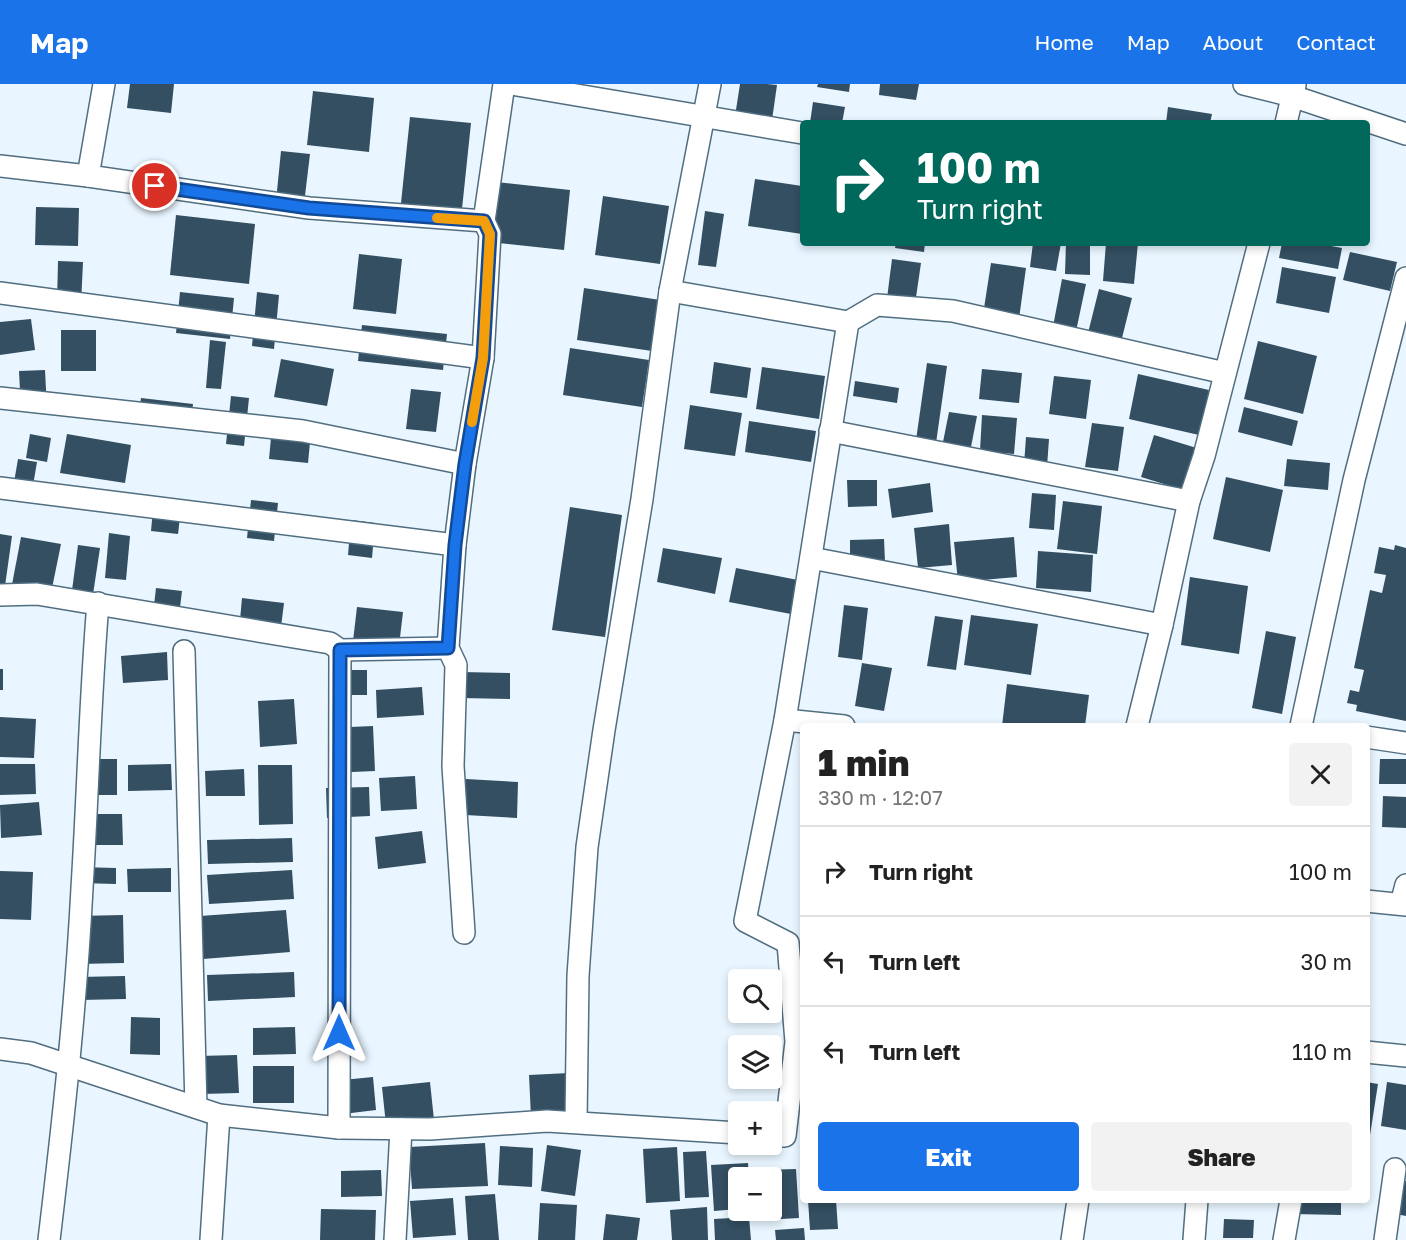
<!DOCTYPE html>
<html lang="en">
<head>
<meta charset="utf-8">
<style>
  body { margin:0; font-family:"Golos Text",sans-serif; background:#f2f2f2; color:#222; height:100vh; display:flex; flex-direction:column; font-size:22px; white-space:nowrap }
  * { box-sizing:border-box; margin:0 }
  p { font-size:20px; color:#767676 }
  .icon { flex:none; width:33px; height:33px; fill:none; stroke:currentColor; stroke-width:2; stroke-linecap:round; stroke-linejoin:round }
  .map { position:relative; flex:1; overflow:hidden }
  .drawer { position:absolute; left:800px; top:639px; width:570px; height:480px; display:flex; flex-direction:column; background:#fff; border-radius:6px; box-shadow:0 3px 9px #0003 }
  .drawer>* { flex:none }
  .guide { position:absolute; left:800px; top:36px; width:570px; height:126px; border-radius:6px; box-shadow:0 3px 9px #0003; background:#00695c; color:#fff; overflow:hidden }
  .controls { position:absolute; left:728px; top:885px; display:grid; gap:12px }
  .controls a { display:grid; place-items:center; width:54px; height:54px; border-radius:6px; background:#fff; box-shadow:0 3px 9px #0003; font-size:30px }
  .pin { position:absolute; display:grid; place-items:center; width:51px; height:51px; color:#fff; margin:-26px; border:3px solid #fff; border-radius:50%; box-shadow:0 2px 6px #0007 }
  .me { position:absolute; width:66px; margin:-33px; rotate:0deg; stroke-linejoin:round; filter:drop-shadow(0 0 4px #0008) }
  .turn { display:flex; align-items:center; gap:21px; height:126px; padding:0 18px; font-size:27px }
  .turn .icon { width:78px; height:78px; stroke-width:2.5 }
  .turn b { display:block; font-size:42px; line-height:51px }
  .round { display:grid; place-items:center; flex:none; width:63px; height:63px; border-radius:6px; background:#f2f2f2 }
  .headline { display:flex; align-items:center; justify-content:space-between; height:102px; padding:0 18px }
  h1 { font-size:36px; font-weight:800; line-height:45px }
  .primary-button { display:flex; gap:12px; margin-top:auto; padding:12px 18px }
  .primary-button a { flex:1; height:69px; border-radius:6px; background:#1a73e8; color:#fff; font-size:24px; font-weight:800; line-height:69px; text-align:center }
  .primary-button a+a { background:#f2f2f2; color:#222 }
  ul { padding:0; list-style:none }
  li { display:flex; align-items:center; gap:18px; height:90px; padding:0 18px; border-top:2px solid #e0e0e0 }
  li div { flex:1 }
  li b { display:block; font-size:22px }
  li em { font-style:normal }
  header { display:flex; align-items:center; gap:36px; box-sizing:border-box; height:84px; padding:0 30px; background:#1a73e8; color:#fff }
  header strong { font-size:28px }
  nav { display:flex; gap:33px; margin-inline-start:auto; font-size:21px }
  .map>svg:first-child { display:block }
  .building { fill:#334f61 }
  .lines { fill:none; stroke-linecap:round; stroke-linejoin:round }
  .street-casing { stroke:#516e80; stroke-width:24 }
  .street { stroke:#fff; stroke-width:21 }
  .route-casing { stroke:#114b97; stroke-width:15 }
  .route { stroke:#1a73e8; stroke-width:10 }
  .slow { stroke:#f59e0b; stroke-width:10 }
</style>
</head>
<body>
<header>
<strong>Map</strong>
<nav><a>Home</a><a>Map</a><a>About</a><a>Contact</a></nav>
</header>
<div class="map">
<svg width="1406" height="1156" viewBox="0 0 1406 1156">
  <rect width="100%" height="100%" fill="#e9f6ff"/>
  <g class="building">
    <path d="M130,0H174L171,29L127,24Z"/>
    <path d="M740,0H767L777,1L770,50L733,45Z"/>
    <path d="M818,0H850L849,8L817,3Z"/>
    <path d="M880,0H919L916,16L879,11Z"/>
    <path d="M313,7L374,14L369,68L307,61Z"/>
    <path d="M813,18L845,23L842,39H810Z"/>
    <path d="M1168,23L1212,30L1210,39H1166Z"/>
    <path d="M410,33L471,39L460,144L399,138Z"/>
    <path d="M281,67L310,70L304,120L276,117Z"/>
    <path d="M755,95L802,102V150L748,142Z"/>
    <path d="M496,98L570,106L564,166L490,158Z"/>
    <path d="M603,112L669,122L660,180L595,171Z"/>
    <path d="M36,123L79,124L78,162L35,161Z"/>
    <path d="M705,127L724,130L716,183L698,181Z"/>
    <path d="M176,131L255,140L249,200L170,191Z"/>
    <path d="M896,159H925L924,168L895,164Z"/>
    <path d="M1033,159H1061L1056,187L1030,183Z"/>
    <path d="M1066,159H1090V191L1065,190Z"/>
    <path d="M1106,159H1138L1134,200L1103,197Z"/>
    <path d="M1282,159H1315L1342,164L1338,185L1279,174Z"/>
    <path d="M1350,168L1397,178L1390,207L1343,196Z"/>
    <path d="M359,170L402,175L396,230L353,225Z"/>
    <path d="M892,175L921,179L914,227L886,222Z"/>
    <path d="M58,177L83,178L81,220L57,219Z"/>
    <path d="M991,179L1026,184L1018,242L982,237Z"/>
    <path d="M1282,183L1336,193L1329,229L1276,219Z"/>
    <path d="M1062,195L1086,200L1075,252L1052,248Z"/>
    <path d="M584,204L660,216L652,267L577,256Z"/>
    <path d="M1099,205L1132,214L1120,262L1087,253Z"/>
    <path d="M180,208L234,214L230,255L176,249Z"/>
    <path d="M257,208L279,211L274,265L252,262Z"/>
    <path d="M31,235L35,266L0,271V238Z"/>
    <path d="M362,241L447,250L443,286L358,277Z"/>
    <rect x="61" y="246" width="35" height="41"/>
    <path d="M210,256L226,258L221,305L206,304Z"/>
    <path d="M1258,257L1317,272L1303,330L1244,315Z"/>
    <path d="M570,264L649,276L642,323L563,311Z"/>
    <path d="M281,275L334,285L327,322L274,313Z"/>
    <path d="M714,278L751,284L747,314L710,309Z"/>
    <path d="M927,279L947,282L935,366L915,363Z"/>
    <path d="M762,283L825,292L819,335L756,325Z"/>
    <path d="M982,285L1022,289L1019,319L979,315Z"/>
    <path d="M45,286L47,325L21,327L19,287Z"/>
    <path d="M1138,290L1209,306L1199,351L1129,335Z"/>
    <path d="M1054,292L1091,296L1086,335L1049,330Z"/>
    <path d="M855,297L899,304L897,319L853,312Z"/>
    <path d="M411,305L441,308L436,348L406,345Z"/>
    <path d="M231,312L249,314L244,362L226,360Z"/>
    <path d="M141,314L193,320L190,345L138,339Z"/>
    <path d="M690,321L742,329L735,372L684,365Z"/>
    <path d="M1244,323L1298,337L1292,362L1238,348Z"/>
    <path d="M949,328L977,332L971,363L943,358Z"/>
    <path d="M982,331L1017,334L1014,370L980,367Z"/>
    <path d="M749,337L816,347L811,378L745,368Z"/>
    <path d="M1092,339L1124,343L1118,387L1085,383Z"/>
    <path d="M272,343L311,348L308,379L269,375Z"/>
    <path d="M30,350L51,354L47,378L26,374Z"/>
    <path d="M67,350L131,361L125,399L60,389Z"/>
    <path d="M1154,351L1200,365L1187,407L1141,393Z"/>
    <path d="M1026,353L1049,355L1047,383L1024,381Z"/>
    <path d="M18,375L37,378L31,413L12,410Z"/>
    <path d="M1287,375L1330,379L1328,406L1284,402Z"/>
    <path d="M1226,393L1283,406L1270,468L1213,455Z"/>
    <path d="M847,396H877V422L848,423Z"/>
    <path d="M930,399L933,428L892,434L888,405Z"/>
    <path d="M1032,409L1056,411L1054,446L1029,444Z"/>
    <path d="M154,414L182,417L178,450L151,447Z"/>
    <path d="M251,416L278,419L274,457L247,454Z"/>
    <path d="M1063,417L1102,422L1097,470L1057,465Z"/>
    <path d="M570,423L622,431L605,553L552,546Z"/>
    <path d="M351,436L375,439L372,474L348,471Z"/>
    <path d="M949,440L952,481L918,484L914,444Z"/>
    <path d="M109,449L130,452L126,496L105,494Z"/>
    <path d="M0,450L12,452L5,502H0Z"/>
    <path d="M21,453L61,460L50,514L11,506Z"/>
    <path d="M1014,453L1017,493L958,498L954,458Z"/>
    <path d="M884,455L885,478L850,479V456Z"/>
    <path d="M78,461L100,464L92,517L71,514Z"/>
    <path d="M1395,461L1406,464V637L1356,627L1357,621L1347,619L1350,606L1359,608L1364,586L1354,584L1370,506L1382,509L1386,491L1374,489L1379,463L1394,466Z"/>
    <path d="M663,464L722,474L715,510L657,498Z"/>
    <path d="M1038,467L1093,471L1091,508L1036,504Z"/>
    <path d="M736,484L798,496L791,530L729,518Z"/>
    <path d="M1190,493L1248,502L1239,570L1181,561Z"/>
    <path d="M156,504L182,507L179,532L153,530Z"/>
    <path d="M242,514L284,519L280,551L239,547Z"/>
    <path d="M844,521L868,524L862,576L838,573Z"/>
    <path d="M357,523L403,528L399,562L353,557Z"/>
    <path d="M971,531L1038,540L1031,591L964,581Z"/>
    <path d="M935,532L963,536L956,586L927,582Z"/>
    <path d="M1266,547L1296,553L1282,630L1252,624Z"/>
    <path d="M167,568L168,596L123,599L121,572Z"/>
    <path d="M862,579L892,584L884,627L855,622Z"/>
    <rect x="0" y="585" width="3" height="21"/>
    <rect x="330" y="586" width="37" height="25"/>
    <path d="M461,588L510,589V615L461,614Z"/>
    <path d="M1007,600L1089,611L1085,642H1002Z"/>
    <path d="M422,603L424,631L377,634L376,606Z"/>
    <path d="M294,615L297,660L260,663L258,617Z"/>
    <path d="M0,633L36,635L34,674L0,673Z"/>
    <path d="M373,642L375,687L330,689L328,644Z"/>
    <rect x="80" y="675" width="37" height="36"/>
    <path d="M1380,675H1406V700H1379Z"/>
    <path d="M0,680H35L36,710L0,711Z"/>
    <path d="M171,680L172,706L128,707V681Z"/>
    <path d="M258,681H292L293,740L259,741Z"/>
    <path d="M244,685L245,712H206L205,687Z"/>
    <path d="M415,692L417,725L381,727L379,694Z"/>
    <path d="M466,695L518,698L517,734L465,731Z"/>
    <path d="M369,703L370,732L327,734L326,704Z"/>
    <path d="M1383,712L1406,713V744L1382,743Z"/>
    <path d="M39,718L42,751L1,754L0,721Z"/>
    <path d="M81,730H122L123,761H81Z"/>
    <path d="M1366,744H1370L1368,767H1366Z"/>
    <path d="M422,747L426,779L378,785L375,753Z"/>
    <path d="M292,754L293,778L208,780L207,756Z"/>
    <path d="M79,783L116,784V800L79,799Z"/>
    <path d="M171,784V808H128L127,785Z"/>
    <path d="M292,786L294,815L209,820L207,791Z"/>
    <path d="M0,787L33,788L31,836L0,835Z"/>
    <path d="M286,826L290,868L203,875L200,832Z"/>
    <path d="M123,831L124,879L79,880L78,832Z"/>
    <path d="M294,888L295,913L208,917L207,891Z"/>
    <path d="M125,892L126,915L80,916L79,893Z"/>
    <path d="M131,933L160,934V971L130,970Z"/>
    <path d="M295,943L296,970L253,971V944Z"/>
    <path d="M237,971L239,1009L201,1010L199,972Z"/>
    <rect x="253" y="982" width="41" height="37"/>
    <path d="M569,989L571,1031L531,1033L529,991Z"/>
    <path d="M373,993L376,1026L335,1031L332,997Z"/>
    <path d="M430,998L434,1036L386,1041L382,1003Z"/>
    <path d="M1366,998L1378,1000L1370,1051L1366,1050Z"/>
    <path d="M1387,998L1406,1001V1046L1381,1042Z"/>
    <path d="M485,1059L488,1102L412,1105L409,1063Z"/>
    <path d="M547,1061L581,1066L575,1112L541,1107Z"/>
    <path d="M500,1062L533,1064L532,1103L498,1101Z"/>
    <path d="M677,1063L680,1117L646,1119L643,1065Z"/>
    <path d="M706,1067L709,1113L685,1114L683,1068Z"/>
    <path d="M748,1079L749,1094H738V1125L714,1127L711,1081Z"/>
    <path d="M796,1085L799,1134L764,1136L763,1126H771V1094H762L761,1086Z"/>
    <path d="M381,1086L382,1112L341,1113V1087Z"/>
    <path d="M1392,1094L1406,1097V1132L1386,1128Z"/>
    <path d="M495,1110L499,1156H468L465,1112Z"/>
    <path d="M453,1114L456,1151L413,1154L410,1117Z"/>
    <path d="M808,1116H836L838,1145L810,1146Z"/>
    <path d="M1293,1116H1341V1131L1293,1130Z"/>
    <path d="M540,1119L577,1121L575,1156H538Z"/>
    <path d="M707,1123L708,1156H672L670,1126Z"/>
    <path d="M321,1125L376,1126L375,1156H320Z"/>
    <path d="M606,1130L640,1134L637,1156H603Z"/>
    <path d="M749,1133L751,1156H715L714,1135Z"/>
    <path d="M1224,1135L1254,1136L1253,1154H1223Z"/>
    <path d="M804,1144L805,1156H776L775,1146Z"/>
  </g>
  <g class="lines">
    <g class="street-casing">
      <g id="street">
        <path d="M511,0L802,49"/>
        <path d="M1244,0L1292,12L1406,50"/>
        <path d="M1286,39L1295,1"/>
        <path d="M0,82L88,92L309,124L484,137"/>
        <path d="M88,92L104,0"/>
        <path d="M670,207L848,238L785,636L745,837L788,859L796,958L785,1052H771"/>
        <path d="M0,209L483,274"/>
        <path d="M848,238L877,221L953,227L1225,289"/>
        <path d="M0,314L303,347L465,380"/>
        <path d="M830,347L1189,417"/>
        <path d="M0,404L455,461"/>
        <path d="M811,474L1162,541"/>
        <path d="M0,511L37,510L330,559L340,566L448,564"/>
        <path d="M184,567L196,1023"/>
        <path d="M785,636L844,642"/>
        <path d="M1137,642L1162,541L1189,417L1204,372L1259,159"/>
        <path d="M1301,642L1354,396L1406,194"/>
        <path d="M1366,653L1406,659"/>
        <path d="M1366,817L1406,821"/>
        <path d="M1401,820L1406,801"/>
        <path d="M464,849L453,682L456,581L448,564L455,461L465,380L483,274L490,150L484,137L504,0"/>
        <path d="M0,965L31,969L219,1031L339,1044L430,1045L547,1037L738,1049"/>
        <path d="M1366,968L1406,972"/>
        <path d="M576,1038L578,892L587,763L604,646L642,415L670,207L710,0"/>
        <path d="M339,1044L340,566"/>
        <path d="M49,1156C63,1039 76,922 82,804C88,709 90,614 98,519"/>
        <path d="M211,1156L219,1031"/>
        <path d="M395,1156L401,1045"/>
        <path d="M1072,1156L1078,1116"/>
        <path d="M1194,1156L1197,1116"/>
        <path d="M1284,1156L1291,1116"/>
        <path d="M1385,1156L1395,1085"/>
      </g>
    </g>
    <use href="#street" class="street"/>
  </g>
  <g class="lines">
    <g class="route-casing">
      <path id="route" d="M155,102L309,124L484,137L490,150L483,274L465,380L455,461L448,564L340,566L339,949"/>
    </g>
    <use href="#route" class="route"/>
    <path class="slow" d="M437,134L484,137L490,150L483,274L472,338"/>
  </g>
</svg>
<div class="controls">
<a><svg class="icon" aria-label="search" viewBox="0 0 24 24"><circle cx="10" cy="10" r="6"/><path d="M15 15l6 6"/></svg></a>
<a><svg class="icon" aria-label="layers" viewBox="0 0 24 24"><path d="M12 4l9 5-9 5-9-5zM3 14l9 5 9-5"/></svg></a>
<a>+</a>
<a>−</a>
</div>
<div class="pin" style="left:155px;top:102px;background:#d93025"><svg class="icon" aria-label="arrive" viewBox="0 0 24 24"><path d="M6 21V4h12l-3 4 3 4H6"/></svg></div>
<svg class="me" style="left:339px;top:949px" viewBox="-20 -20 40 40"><path d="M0-17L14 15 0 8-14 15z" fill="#1a73e8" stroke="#fff" stroke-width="4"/></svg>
<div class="guide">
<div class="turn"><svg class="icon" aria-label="right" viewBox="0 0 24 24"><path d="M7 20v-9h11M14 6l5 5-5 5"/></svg><div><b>100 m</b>Turn right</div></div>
</div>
<section class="drawer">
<div class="headline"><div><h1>1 min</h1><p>330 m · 12:07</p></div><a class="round"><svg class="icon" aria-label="close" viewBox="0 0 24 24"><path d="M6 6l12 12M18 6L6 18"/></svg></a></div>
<ul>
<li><svg class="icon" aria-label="right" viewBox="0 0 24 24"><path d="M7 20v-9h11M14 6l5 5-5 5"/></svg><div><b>Turn right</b></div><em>100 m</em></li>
<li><svg class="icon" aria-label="left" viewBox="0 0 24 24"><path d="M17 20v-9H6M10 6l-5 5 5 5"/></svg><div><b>Turn left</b></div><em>30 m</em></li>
<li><svg class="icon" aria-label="left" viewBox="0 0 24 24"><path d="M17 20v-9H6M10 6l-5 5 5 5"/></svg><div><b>Turn left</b></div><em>110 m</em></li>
</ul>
<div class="primary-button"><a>Exit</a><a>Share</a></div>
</section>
</div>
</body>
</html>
